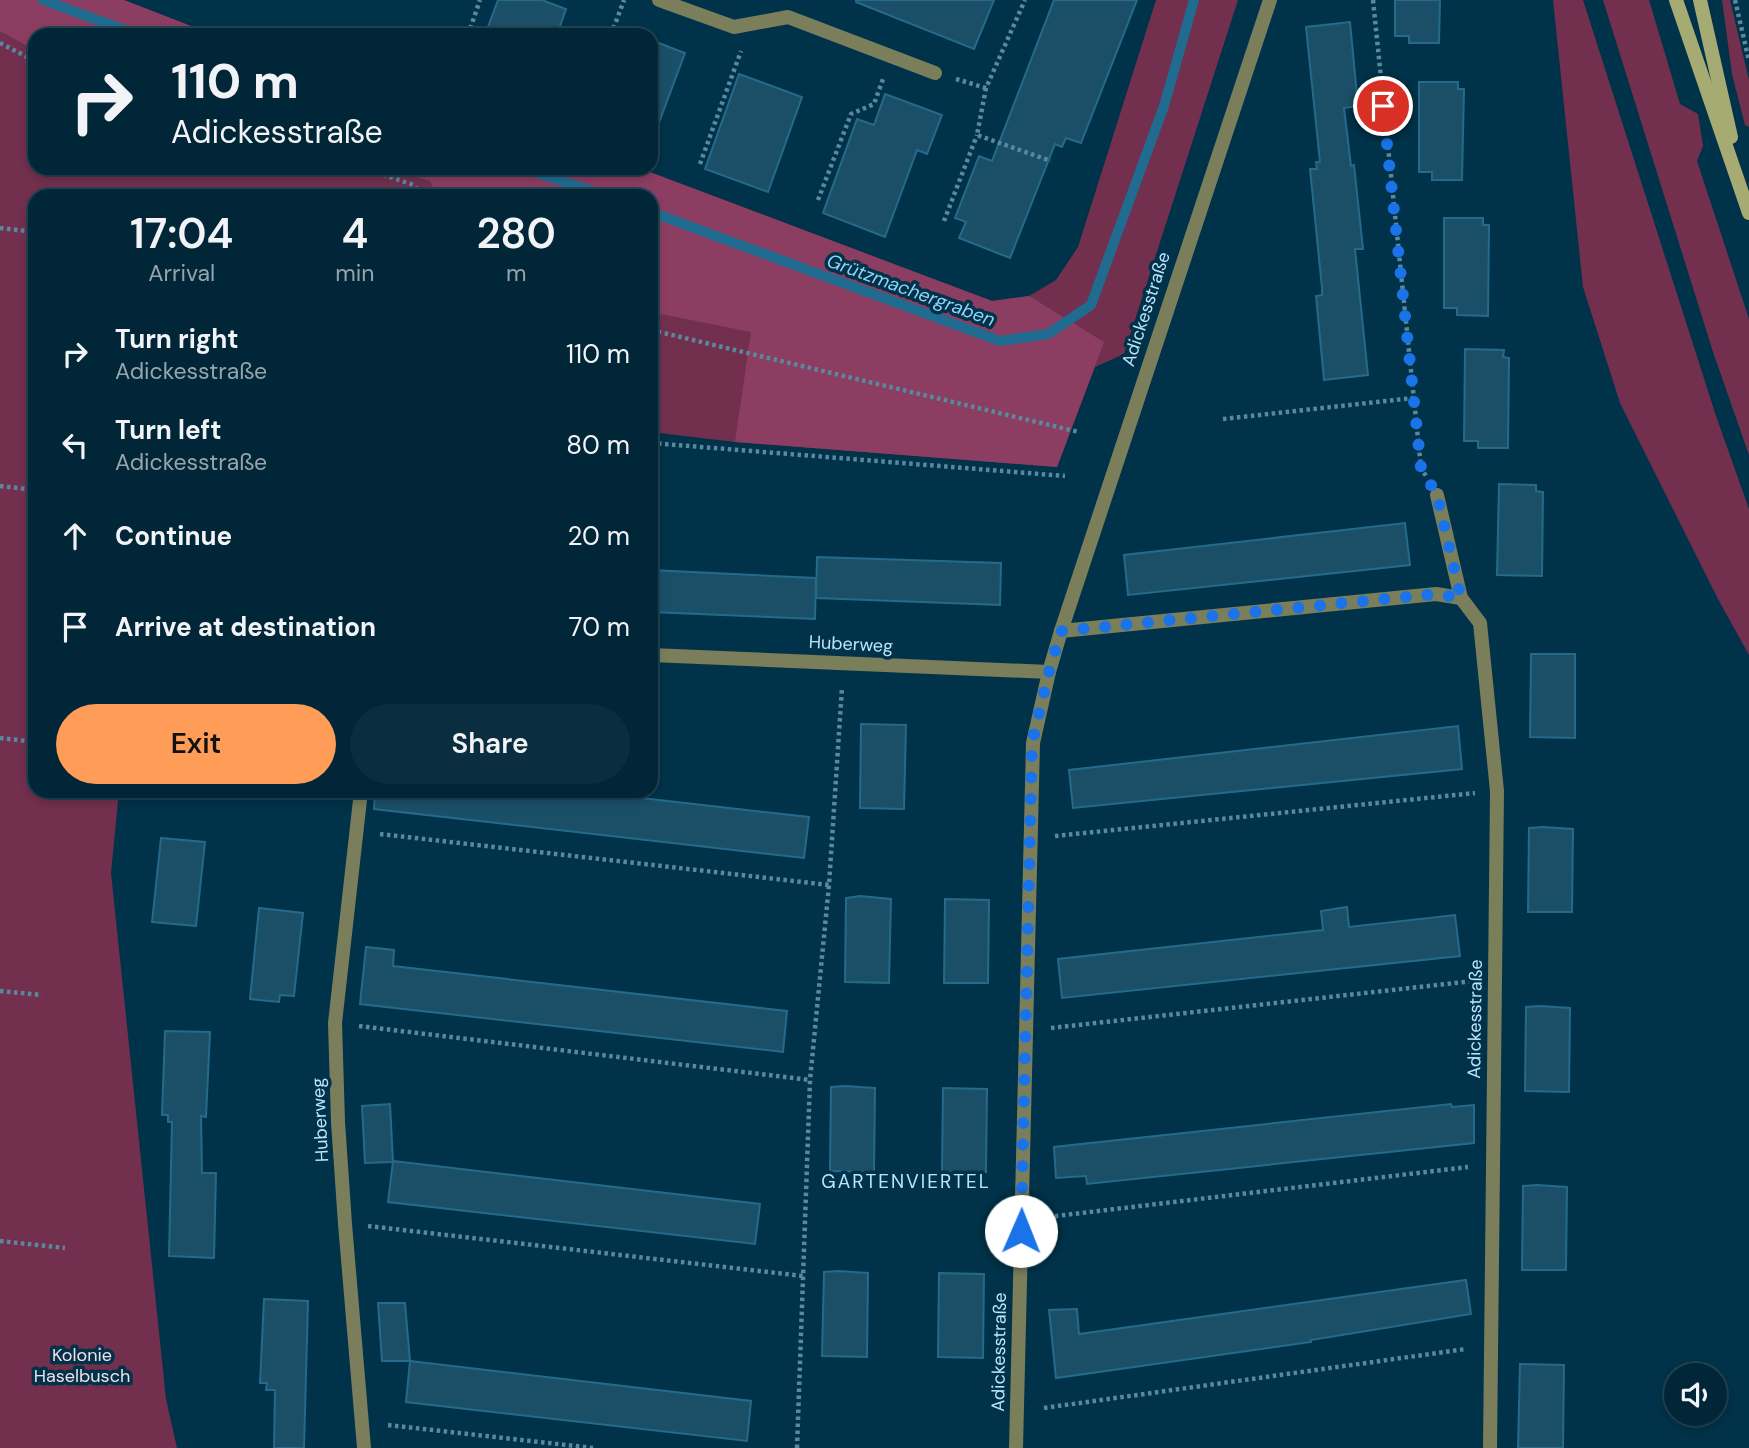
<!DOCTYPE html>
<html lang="en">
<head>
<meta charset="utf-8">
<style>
  body { margin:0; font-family:"DM Sans",sans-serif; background:#0a2e3f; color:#f1f3f6; height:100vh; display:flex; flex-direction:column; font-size:26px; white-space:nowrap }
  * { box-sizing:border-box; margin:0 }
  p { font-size:23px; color:#95a5ad }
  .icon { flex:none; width:38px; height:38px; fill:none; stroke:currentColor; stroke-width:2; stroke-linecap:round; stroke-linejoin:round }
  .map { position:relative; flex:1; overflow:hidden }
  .details { position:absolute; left:28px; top:189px; width:630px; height:609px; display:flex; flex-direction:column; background:#002637; border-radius:21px; box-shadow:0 4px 10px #0003,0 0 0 2px #224352 }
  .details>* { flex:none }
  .hud { position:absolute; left:28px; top:28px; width:630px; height:147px; border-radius:21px; box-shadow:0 4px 10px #0003,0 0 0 2px #224352; background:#002637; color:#f1f3f6; overflow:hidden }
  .tools { position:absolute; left:1664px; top:1363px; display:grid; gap:14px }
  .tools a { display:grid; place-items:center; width:63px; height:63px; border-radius:50%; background:#002637; box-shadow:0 4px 10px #0003,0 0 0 2px #224352; font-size:35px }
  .pin { position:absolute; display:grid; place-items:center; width:60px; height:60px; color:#fff; margin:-30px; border:4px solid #fff; border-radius:50%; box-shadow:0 2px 7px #0007 }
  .me { position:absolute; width:77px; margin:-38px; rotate:1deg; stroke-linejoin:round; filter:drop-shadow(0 0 5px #0008) }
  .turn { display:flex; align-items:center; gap:24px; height:147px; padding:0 28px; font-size:32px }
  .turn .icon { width:91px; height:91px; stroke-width:2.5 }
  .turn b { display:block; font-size:49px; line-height:60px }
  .eta { display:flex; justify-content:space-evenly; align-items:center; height:119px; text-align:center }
  .eta b { font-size:42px; font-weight:600; line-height:49px }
  .button { display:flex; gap:14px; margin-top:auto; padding:14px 28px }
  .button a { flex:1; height:80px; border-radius:42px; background:#fe9c58; color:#111; font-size:28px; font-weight:600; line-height:80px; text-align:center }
  .button a+a { background:#0a2e3f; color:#f1f3f6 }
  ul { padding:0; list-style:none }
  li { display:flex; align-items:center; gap:21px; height:91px; padding:0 28px }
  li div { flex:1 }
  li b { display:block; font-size:26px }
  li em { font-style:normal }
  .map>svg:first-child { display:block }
  .green { fill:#72304e }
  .forest { fill:#8c3d62 }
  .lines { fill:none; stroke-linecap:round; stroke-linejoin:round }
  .stream { stroke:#206c90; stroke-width:10 }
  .building { fill:#1b4f68; stroke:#256a8b; stroke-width:2 }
  .path { stroke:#5a889f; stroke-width:4.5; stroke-dasharray:3.5 3.5; stroke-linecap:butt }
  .service { stroke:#7a7e5a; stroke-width:14 }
  .minor { stroke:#7a7e5a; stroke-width:14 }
  .secondary { stroke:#a5ab72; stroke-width:14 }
  .route { stroke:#1a73e8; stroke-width:12; stroke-dasharray:0 21.6 }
  .labels { text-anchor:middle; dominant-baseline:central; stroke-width:7; stroke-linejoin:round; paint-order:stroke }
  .street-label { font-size:18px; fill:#bce5fc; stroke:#003249 }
  .park-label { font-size:18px; fill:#f5dde6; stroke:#003249 }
  .water-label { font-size:19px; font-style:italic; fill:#90d4fa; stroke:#003249 }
  .neighbourhood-label { font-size:19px; letter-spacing:2px; fill:#bce5fc; stroke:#003249 }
</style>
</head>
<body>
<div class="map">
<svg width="1749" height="1448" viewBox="0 0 1749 1448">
  <rect width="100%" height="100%" fill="#003249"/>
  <g class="green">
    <path d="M0,0H124L214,35H35V168H639L992,301L1029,296L1056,280L1078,247L1156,0H1238L1124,354L1095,367L1057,467L735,442L651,432V196H35V791H119L111,873L166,1399L177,1448H0Z"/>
    <path d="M1553,0H1583L1716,416L1749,509V655L1718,599L1620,403L1583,287Z"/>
    <path d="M1603,0H1649L1680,104L1698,114L1703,146L1697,161L1749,319V455L1713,352Z"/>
    <path d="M1722,0H1730L1749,80V127L1745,125L1732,74Z"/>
  </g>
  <g class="forest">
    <path d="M0,0H124L214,35H35V50L0,31Z"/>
    <path d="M389,168H639L992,301L1029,296L1104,342L1057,467L735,442L751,332L651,312V196H437L430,181Z"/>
  </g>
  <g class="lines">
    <g class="stream">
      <path d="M43,0L139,35"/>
      <path d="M522,168L607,196"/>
      <path d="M651,212L1000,341L1048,334L1091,305L1164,106L1194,0"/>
    </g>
  </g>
  <g class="building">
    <path d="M498,0H542L566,9L557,35H485Z"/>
    <path d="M856,0H994L974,49L856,2Z"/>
    <path d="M1054,0H1137L1081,143L1066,138L1062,147L1055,144L1010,258L959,238L966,222L955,218L979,156L992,161Z"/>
    <path d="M1395,0H1440L1439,43H1409V36H1395Z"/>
    <path d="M1350,22L1358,106L1344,108L1351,166L1354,165L1363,249H1355L1368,375L1324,380L1316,296L1322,295V288L1310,169H1317L1316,162H1320L1306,27Z"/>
    <path d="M651,40L685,53L654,136L651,135Z"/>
    <path d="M739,74L802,97L768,192L705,169Z"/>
    <path d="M1419,82H1458V89H1464L1462,180H1432V172H1419Z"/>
    <path d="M885,94L942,115L927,154L917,150L885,237L823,213L857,119L874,125Z"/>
    <path d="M1444,218H1483V225H1489L1488,316L1457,315V308H1444Z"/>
    <path d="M1465,349L1504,350L1503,357L1509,358L1508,448H1478V441H1464Z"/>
    <path d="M1499,484L1536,485V491L1543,492L1542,576L1497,575Z"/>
    <path d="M1405,523L1410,565L1128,595L1124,555Z"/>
    <path d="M817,557L1001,563L1000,605L816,598Z"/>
    <path d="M651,570L816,578L815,619L651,612Z"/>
    <path d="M1531,654H1575V738L1530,737Z"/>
    <path d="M861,724L906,725L904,809L860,808Z"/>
    <path d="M1458,726L1462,769L1073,808L1069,770Z"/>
    <path d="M375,791H580L809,817L804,858L374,809Z"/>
    <path d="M1543,827L1573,829L1572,912H1528L1529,828Z"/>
    <path d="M161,838L205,842L196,926L152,922Z"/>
    <path d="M860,896L891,899L889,983L845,982L846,898Z"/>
    <path d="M945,899L989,900L988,983H944Z"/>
    <path d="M1347,907L1349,927L1455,915L1460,956L1062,998L1058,959L1323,930L1321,911Z"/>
    <path d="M259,908L303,913L294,996L280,995L279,1002L250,999Z"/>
    <path d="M366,947L394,950L393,966L787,1011L783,1052L360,1004Z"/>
    <path d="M1540,1006L1570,1008L1569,1092L1525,1091L1526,1007Z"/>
    <path d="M165,1031L210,1032L206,1117L201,1116L202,1173H216L214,1258L169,1256L172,1122H168V1115H162Z"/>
    <path d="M845,1086L875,1088L874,1172L830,1171L831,1087Z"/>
    <path d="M943,1088L987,1089L986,1172H942Z"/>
    <path d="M390,1104L393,1162L365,1163L362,1106Z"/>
    <path d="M1451,1104L1452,1107L1474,1105V1143L1087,1184L1086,1176L1056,1178L1054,1147Z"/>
    <path d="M393,1161L760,1204L755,1244L388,1202Z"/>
    <path d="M1537,1185L1567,1187L1566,1270H1522L1523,1186Z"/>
    <path d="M838,1271L868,1273L867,1357L822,1356L824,1272Z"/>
    <path d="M939,1273L984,1274L983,1358L938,1357Z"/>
    <path d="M1466,1280L1471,1314L1311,1340V1342L1056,1378L1049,1310L1077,1309L1079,1334Z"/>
    <path d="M264,1299L308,1301L304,1448H274L275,1390H266L267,1383H260Z"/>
    <path d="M378,1303H405L410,1361H382Z"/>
    <path d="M410,1361L751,1401L747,1441L406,1402Z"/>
    <path d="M1520,1364L1564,1365L1563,1448H1518Z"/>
  </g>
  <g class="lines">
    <g class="path">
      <path d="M1373,0L1421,468L1426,476"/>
      <path d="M1735,0L1749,61"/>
      <path d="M468,35L480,0"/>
      <path d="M611,35L624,0"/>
      <path d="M0,43L35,61"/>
      <path d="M956,79L986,88L1025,0"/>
      <path d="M986,88L977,135L1051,161"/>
      <path d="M700,164L741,51"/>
      <path d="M363,168L414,185L421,196"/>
      <path d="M818,200L851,114L874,104L883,79"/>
      <path d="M944,221L977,135"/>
      <path d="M0,228L35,232"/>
      <path d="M651,330L1079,432"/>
      <path d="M1223,419L1413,398"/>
      <path d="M651,443L1065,476"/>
      <path d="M0,486L35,490"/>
      <path d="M0,738L35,742"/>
      <path d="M380,834L829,885"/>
      <path d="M1055,836L1475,793"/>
      <path d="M0,991L42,995"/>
      <path d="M359,1026L810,1080"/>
      <path d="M1051,1028L1473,981"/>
      <path d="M1048,1217L1468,1167"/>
      <path d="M368,1226L803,1276"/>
      <path d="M0,1241L65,1248"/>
      <path d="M1044,1408L1466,1349"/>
      <path d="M388,1425L593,1448"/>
      <path d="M797,1448L810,1080L829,885L842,687"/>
    </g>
    <g class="service">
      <path d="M659,0L734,27L788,17L935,73"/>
      <path d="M1437,495L1461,598"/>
    </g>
    <g class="minor">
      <path d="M1061,631L1436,594L1461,598L1480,623L1497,791L1490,1448"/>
      <path d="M651,655L1049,672"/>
      <path d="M361,791L335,1023L338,1122L345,1224L364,1448"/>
      <path d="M1016,1448L1033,743L1049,672L1061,631L1270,0"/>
    </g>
    <g class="secondary">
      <path d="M1676,0L1749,213"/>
      <path d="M1700,0L1731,137"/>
    </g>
  </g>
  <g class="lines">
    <path class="route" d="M1021,1231L1032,743L1049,672L1061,631L1436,594L1461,598L1437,495L1421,468L1383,106"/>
  </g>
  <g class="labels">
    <g class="street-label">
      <text transform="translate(1146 309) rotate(-72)">Adickesstraße</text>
      <text transform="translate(851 644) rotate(3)">Huberweg</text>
      <text transform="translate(1475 1019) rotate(-89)">Adickesstraße</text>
      <text transform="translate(320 1120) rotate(-93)">Huberweg</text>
      <text transform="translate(999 1352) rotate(-89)">Adickesstraße</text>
    </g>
    <g class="park-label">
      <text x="82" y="1355">Kolonie<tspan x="82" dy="21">Haselbusch</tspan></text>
    </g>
    <g class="water-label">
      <text transform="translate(911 290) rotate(20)">Grützmachergraben</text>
    </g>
    <g class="neighbourhood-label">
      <text x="906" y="1181">GARTENVIERTEL</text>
    </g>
  </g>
</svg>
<div class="tools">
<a><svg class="icon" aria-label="sound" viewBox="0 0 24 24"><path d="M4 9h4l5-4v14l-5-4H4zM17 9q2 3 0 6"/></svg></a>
</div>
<div class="pin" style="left:1383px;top:106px;background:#d93025"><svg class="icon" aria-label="arrive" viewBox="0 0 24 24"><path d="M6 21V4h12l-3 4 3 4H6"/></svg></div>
<svg class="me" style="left:1021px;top:1231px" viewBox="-20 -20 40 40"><circle r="19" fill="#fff"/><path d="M0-13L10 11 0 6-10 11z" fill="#1a73e8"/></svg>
<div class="hud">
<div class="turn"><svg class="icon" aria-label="right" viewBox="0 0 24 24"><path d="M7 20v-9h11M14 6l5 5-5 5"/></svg><div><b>110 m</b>Adickesstraße</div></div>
</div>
<section class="details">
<div class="eta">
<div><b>17:04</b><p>Arrival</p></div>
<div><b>4</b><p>min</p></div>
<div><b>280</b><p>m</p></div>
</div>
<ul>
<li><svg class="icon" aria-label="right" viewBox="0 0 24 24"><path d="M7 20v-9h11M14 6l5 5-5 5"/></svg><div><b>Turn right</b><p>Adickesstraße</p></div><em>110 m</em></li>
<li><svg class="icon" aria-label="left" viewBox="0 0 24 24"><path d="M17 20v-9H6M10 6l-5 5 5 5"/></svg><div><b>Turn left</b><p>Adickesstraße</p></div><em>80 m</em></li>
<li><svg class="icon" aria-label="ahead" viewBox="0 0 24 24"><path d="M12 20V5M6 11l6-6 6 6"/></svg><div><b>Continue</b></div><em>20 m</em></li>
<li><svg class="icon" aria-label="arrive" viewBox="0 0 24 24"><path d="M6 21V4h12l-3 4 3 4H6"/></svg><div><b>Arrive at destination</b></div><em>70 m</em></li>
</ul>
<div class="button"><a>Exit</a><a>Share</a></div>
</section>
</div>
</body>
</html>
